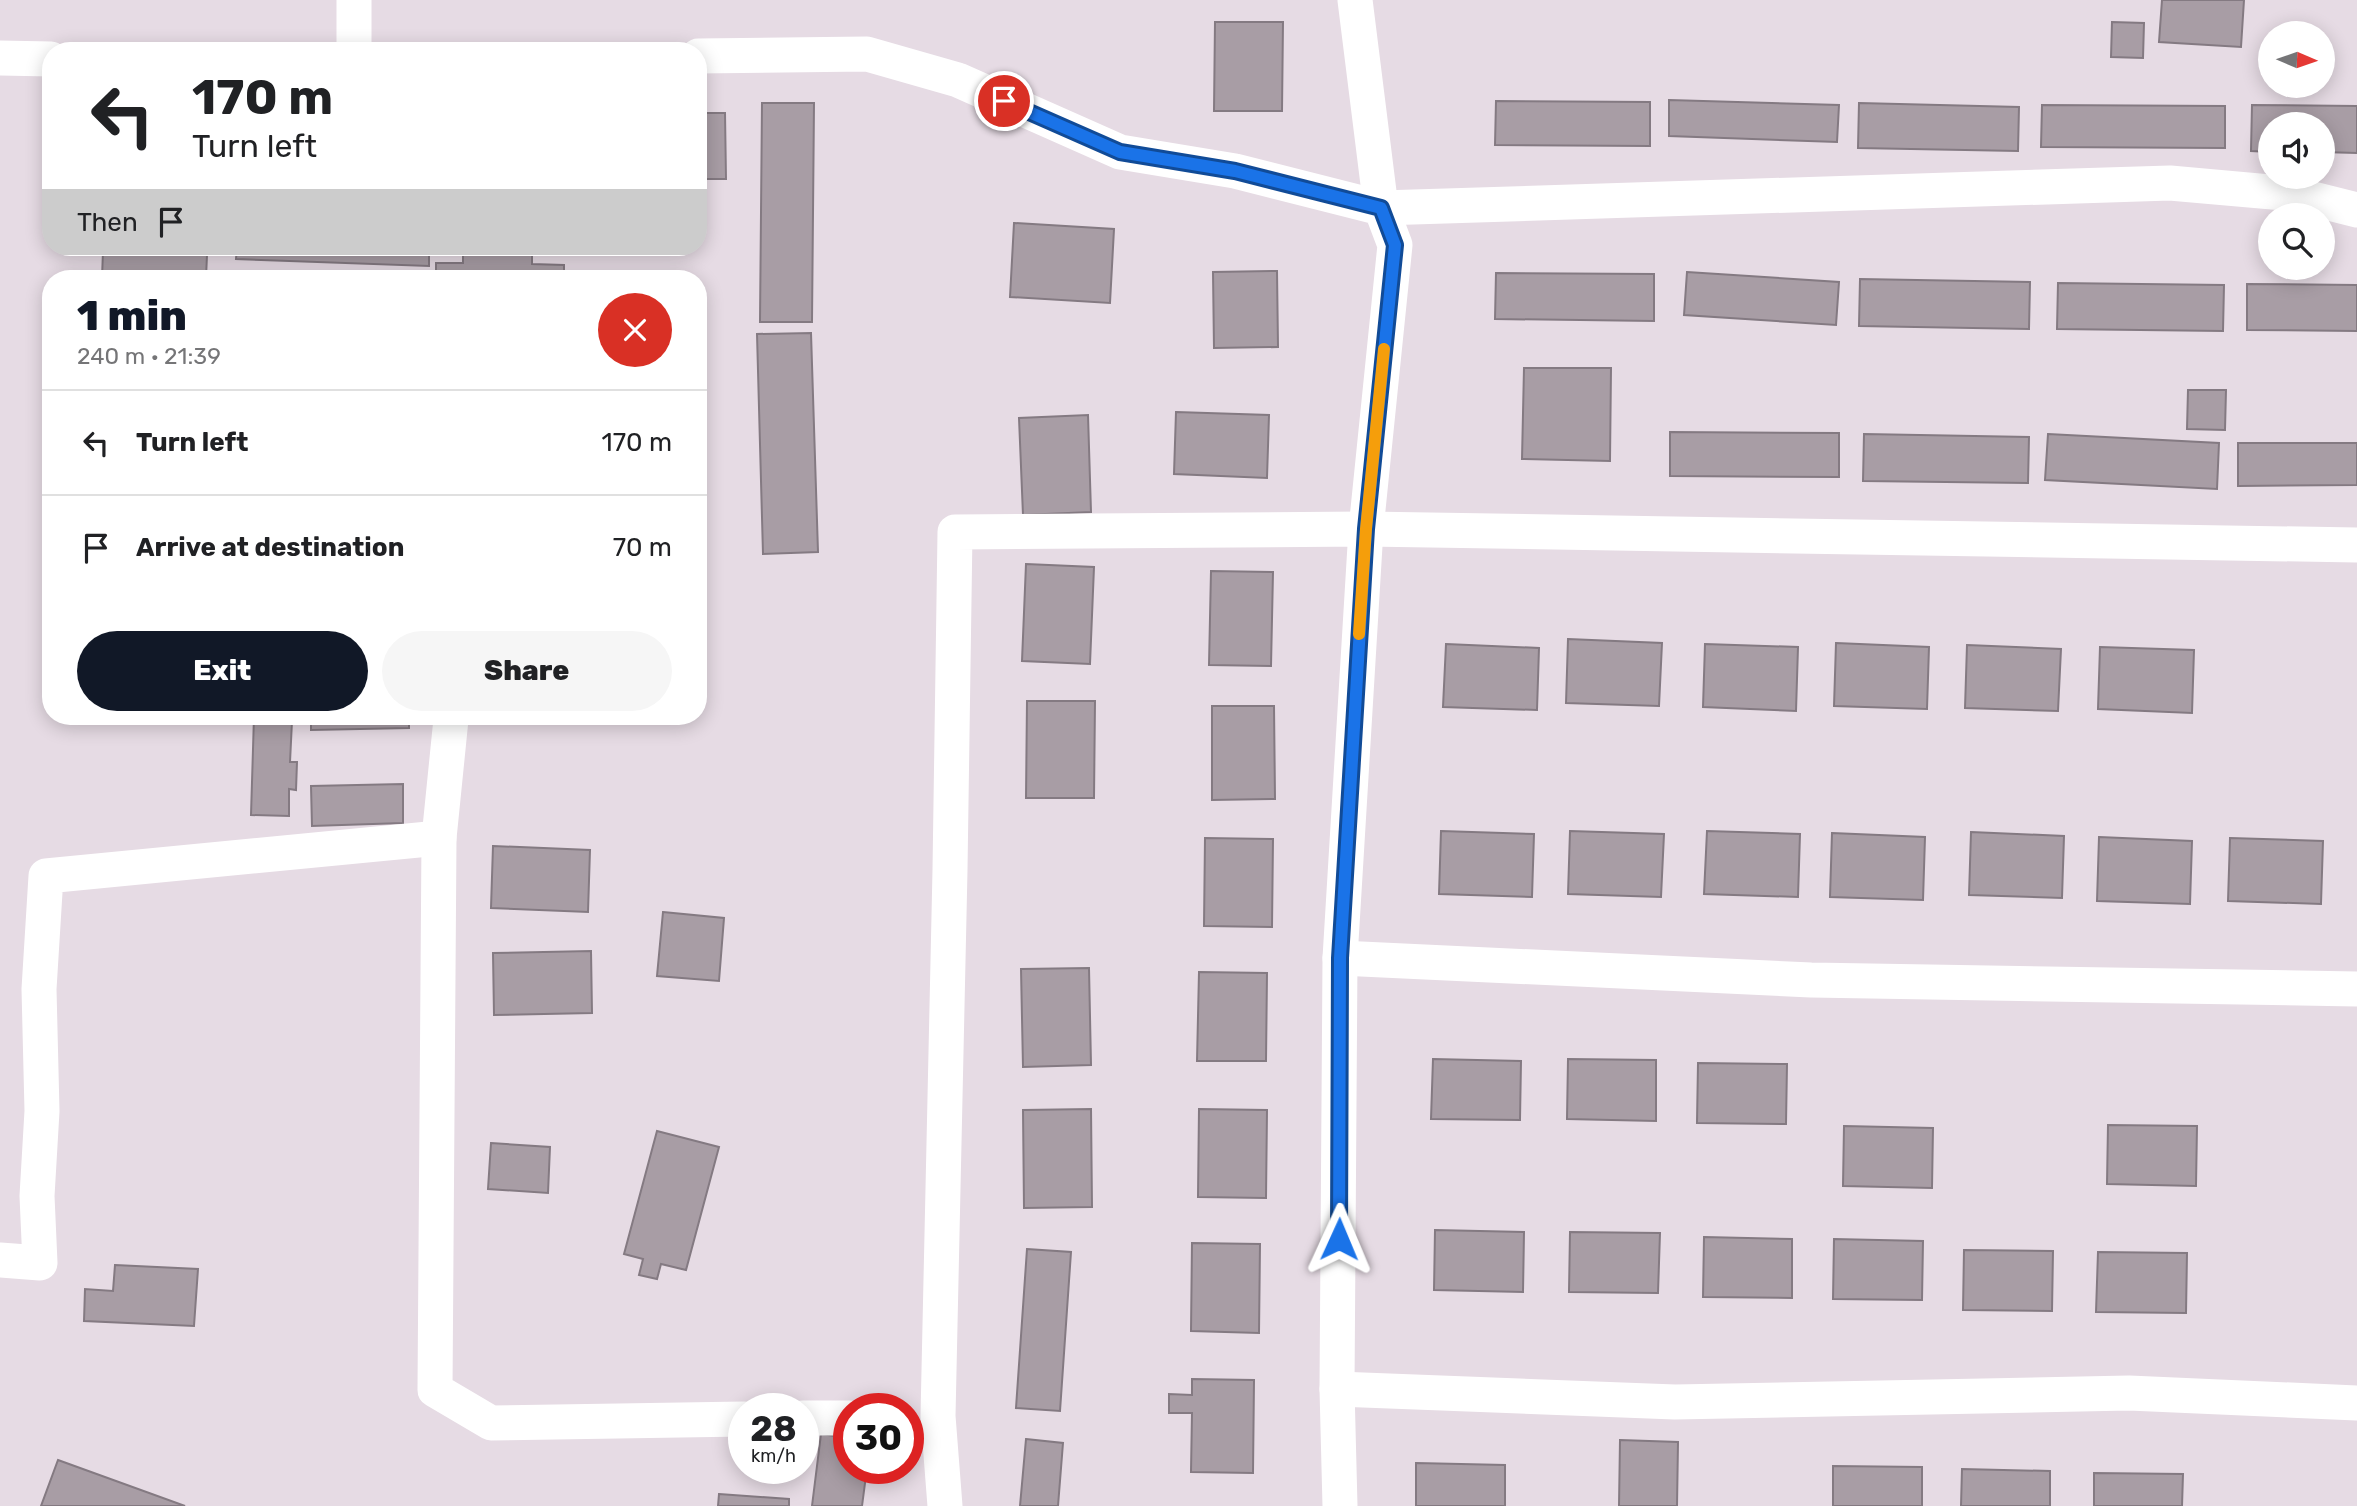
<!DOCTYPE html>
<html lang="en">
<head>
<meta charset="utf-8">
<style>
  body { margin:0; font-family:Rubik,sans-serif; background:#f6f6f6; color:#202124; height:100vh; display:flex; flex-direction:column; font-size:26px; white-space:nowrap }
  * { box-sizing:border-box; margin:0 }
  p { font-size:23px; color:#757577 }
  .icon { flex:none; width:38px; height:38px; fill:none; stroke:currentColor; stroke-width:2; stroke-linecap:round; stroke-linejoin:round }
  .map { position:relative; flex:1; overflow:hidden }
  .details { position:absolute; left:42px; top:270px; width:665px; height:455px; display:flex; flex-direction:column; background:#fff; border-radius:28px; box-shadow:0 4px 18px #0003 }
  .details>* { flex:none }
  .banner { position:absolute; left:42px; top:42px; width:665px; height:214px; border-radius:28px; box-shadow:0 4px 18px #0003; background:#fff; color:#202124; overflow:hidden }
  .needle { width:46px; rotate:92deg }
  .fabs { position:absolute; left:2258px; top:21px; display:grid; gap:14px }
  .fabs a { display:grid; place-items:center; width:77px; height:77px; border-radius:50%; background:#fff; box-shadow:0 4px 18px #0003; font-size:35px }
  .speed { position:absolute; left:728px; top:1393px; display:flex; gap:14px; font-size:35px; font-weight:700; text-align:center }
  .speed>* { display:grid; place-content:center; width:91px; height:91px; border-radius:50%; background:#fff; box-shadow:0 4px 18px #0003; line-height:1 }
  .speed small { font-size:18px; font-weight:400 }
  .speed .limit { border:10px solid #d22; background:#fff; color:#111 }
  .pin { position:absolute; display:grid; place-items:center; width:60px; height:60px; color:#fff; margin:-30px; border:4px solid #fff; border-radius:50%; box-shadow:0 2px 7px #0007 }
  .me { position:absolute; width:77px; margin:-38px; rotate:1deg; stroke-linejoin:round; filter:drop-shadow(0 0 5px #0008) }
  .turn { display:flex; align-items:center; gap:24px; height:147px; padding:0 35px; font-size:32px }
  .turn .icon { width:91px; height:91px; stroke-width:2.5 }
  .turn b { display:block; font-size:49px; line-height:60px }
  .then { display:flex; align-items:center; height:66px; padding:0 35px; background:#0003; gap:14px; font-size:26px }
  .round { display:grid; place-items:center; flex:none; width:74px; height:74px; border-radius:37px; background:#f6f6f6 }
  .headline { display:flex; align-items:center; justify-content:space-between; height:119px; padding:0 35px }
  h1 { font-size:42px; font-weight:800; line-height:52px; color:#111827 }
  .primary-button { display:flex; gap:14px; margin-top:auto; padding:14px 35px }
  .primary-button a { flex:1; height:80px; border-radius:42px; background:#111827; color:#fff; font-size:28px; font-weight:800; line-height:80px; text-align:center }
  .primary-button a+a { background:#f6f6f6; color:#202124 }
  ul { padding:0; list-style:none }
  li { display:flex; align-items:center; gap:21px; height:105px; padding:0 35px; border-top:2px solid #e0e0e0 }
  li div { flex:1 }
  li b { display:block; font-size:26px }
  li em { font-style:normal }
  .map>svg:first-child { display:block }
  .building { fill:#a89da5; stroke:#847a82; stroke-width:2 }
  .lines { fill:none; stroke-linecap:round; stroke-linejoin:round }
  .street { stroke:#fff; stroke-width:35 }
  .route-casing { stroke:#114b97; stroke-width:18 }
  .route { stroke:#1a73e8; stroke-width:12 }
  .slow { stroke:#f59e0b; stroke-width:12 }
</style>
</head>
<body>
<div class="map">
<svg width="2357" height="1506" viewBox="0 0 2357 1506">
  <rect width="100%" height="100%" fill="#e6dbe4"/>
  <g class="building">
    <path d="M2162,0H2244L2241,47L2159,42Z"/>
    <path d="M1215,22H1283L1282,111H1214Z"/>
    <path d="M2112,22L2144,23L2143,58L2111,57Z"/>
    <path d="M1669,100L1839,105L1837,142L1669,136Z"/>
    <path d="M1496,101L1650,102V146L1495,145Z"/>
    <path d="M762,103H814L812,322H760Z"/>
    <path d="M1859,103L2019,107L2018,151L1858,148Z"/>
    <path d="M2042,105L2225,106V148L2041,147Z"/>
    <path d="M2252,105L2357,106V153L2322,152V124H2270V152L2251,151Z"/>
    <path d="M698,113H725L726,179H698Z"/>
    <path d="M1014,223L1114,229L1110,303L1010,297Z"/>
    <path d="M113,247H180L179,254L207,255L206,278H102L103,251H113Z"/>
    <path d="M237,247H429V266L236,259Z"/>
    <path d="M463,247H532V264L564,265V278H436V263H463Z"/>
    <path d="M1277,271L1278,347L1214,348L1213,272Z"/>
    <path d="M1687,272L1839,282L1836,325L1684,315Z"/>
    <path d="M1496,273L1654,274V321L1495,319Z"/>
    <path d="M1860,279L2030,282L2029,329L1859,326Z"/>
    <path d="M2058,283L2224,285L2223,331L2057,329Z"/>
    <path d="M2247,284L2357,285V331L2247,330Z"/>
    <path d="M811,333L818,552L763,554L757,334Z"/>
    <path d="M1524,368H1611L1610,461L1522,459Z"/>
    <path d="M2188,390H2226L2225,430L2187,429Z"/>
    <path d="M1176,412L1269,415L1267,478L1174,474Z"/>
    <path d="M1088,415L1091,512L1023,515L1019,418Z"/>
    <path d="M1670,432L1839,433V477L1670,476Z"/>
    <path d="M1864,434L2029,437L2028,483L1863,481Z"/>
    <path d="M2048,434L2219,443L2217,489L2045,480Z"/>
    <path d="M2238,443H2357V485L2238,486Z"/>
    <path d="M1026,564L1094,567L1090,664L1022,661Z"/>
    <path d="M1211,571L1273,572L1271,666L1209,665Z"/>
    <path d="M1568,639L1662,643L1659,706L1566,703Z"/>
    <path d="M1836,643L1929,647L1927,709L1834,706Z"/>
    <path d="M1446,644L1539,648L1537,710L1443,707Z"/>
    <path d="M1705,644L1798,647L1796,711L1703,707Z"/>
    <path d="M1967,645L2061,649L2058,711L1965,708Z"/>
    <path d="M2100,647L2194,650L2192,713L2098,709Z"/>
    <path d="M1027,701H1095L1094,798H1026Z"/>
    <path d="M1212,706H1274L1275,799L1212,800Z"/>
    <path d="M254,716H298V721H292L290,762H297L296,790L289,789V816L251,815Z"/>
    <path d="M311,716H409V728L311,730Z"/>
    <path d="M403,784V823L312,826L311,786Z"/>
    <path d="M1441,831L1534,834L1532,897L1439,894Z"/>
    <path d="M1570,831L1664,834L1661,897L1568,894Z"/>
    <path d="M1707,831L1800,834L1798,897L1704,894Z"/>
    <path d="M1971,832L2064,836L2062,898L1969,895Z"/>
    <path d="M1832,833L1925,837L1923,900L1830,897Z"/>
    <path d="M2099,837L2192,841L2190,904L2097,901Z"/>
    <path d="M1205,838L1273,839L1272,927L1204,926Z"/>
    <path d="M2230,838L2323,841L2321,904L2228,901Z"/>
    <path d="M493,846L590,850L588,912L491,908Z"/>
    <path d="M663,912L724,918L719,981L657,976Z"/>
    <path d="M591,951L592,1013L494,1015L493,953Z"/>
    <path d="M1089,968L1091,1065L1023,1067L1021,969Z"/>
    <path d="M1199,972L1267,973L1266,1061H1197Z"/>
    <path d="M1433,1059L1521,1061L1520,1120L1431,1119Z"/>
    <path d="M1568,1059L1656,1060V1121L1567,1119Z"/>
    <path d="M1698,1063L1787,1064L1786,1124L1697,1123Z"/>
    <path d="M1091,1109L1092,1207L1024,1208L1023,1110Z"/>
    <path d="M1199,1109L1267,1110L1266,1198L1198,1197Z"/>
    <path d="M2108,1125L2197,1126L2196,1186L2107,1184Z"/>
    <path d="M1844,1126L1933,1128L1932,1188L1843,1186Z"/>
    <path d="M657,1131L719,1147L686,1270L661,1264L657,1279L639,1275L643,1259L624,1254Z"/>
    <path d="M491,1143L550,1147L548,1193L488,1189Z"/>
    <path d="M1435,1230L1524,1232L1523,1292L1434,1290Z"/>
    <path d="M1570,1232L1660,1233L1658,1293L1569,1292Z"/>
    <path d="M1704,1237L1792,1239V1298L1703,1297Z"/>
    <path d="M1834,1239L1923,1241L1922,1300L1833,1299Z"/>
    <path d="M1192,1243L1260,1244L1259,1333L1191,1331Z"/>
    <path d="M1027,1249L1071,1252L1060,1411L1016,1408Z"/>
    <path d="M1964,1250L2053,1251L2052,1311L1963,1310Z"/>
    <path d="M2098,1252L2187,1253L2186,1313L2096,1312Z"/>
    <path d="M115,1265L198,1269L194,1326L84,1321L85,1289L113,1291Z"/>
    <path d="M1192,1379L1254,1380L1253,1473L1191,1472L1192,1413H1169V1394L1192,1395Z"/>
    <path d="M821,1434L849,1438V1468H867L862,1506H812Z"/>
    <path d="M1026,1439L1063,1443L1058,1506H1020Z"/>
    <path d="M1620,1440L1678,1442L1677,1506H1619Z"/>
    <path d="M58,1460L185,1506H41Z"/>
    <path d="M1416,1463L1505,1465V1506H1416Z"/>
    <path d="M1833,1466L1922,1467V1506H1833Z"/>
    <path d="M1962,1469L2050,1471V1506H1961Z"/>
    <path d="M2094,1473L2183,1474L2182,1506H2094Z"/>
    <path d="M719,1494L789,1499V1506H718Z"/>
  </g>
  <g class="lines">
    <g class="street">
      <path d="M1355,0L1381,208L2170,183L2293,194L2357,210"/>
      <path d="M354,51V0"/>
      <path d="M698,56L867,54L958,80L1120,152L1235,171L1381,208L1395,245L1366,529L1340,958L1337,1389L1340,1506"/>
      <path d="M0,58L51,59"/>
      <path d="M451,719L439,838L435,1390L491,1423L744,1419"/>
      <path d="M1340,958L1811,980L2357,989"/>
      <path d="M0,1260L40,1263L37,1196L42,1111L39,989L46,876L439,838"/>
      <path d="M1337,1389L1675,1402L2129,1393L2357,1403"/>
      <path d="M803,1418H849"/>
      <path d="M945,1506L938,1416L950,870L955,532L1366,529L2357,545"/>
    </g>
  </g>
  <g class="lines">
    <g class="route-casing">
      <path id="route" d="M1004,101L1120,152L1235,171L1381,208L1395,245L1366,529L1340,958L1339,1239"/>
    </g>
    <use href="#route" class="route"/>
    <path class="slow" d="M1359,634L1366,529L1384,349"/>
  </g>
</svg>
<div class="fabs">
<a><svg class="needle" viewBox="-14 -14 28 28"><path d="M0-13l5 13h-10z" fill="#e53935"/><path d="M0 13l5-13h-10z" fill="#757577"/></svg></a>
<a><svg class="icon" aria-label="sound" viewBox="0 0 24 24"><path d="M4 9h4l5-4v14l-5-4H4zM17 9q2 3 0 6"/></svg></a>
<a><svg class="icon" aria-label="search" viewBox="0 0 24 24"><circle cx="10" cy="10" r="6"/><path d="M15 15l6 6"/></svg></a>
</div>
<div class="speed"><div>28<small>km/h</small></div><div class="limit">30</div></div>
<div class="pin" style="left:1004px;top:101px;background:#d93025"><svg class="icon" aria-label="arrive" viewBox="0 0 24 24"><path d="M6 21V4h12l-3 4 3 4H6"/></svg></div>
<svg class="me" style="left:1339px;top:1239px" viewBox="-20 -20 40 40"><path d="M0-17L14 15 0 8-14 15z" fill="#1a73e8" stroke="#fff" stroke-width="4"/></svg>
<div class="banner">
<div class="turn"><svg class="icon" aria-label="left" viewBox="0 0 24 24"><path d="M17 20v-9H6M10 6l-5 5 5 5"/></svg><div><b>170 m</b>Turn left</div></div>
<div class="then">Then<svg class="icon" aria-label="arrive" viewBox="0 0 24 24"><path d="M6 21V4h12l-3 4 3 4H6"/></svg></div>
</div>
<section class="details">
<div class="headline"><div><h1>1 min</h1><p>240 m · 21:39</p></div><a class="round" style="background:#d93025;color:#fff"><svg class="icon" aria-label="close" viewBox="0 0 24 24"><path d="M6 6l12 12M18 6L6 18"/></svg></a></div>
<ul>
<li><svg class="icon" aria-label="left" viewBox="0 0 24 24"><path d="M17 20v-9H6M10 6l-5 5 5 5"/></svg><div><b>Turn left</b></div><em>170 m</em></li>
<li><svg class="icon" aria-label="arrive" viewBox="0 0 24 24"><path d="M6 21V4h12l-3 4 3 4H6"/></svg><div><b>Arrive at destination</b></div><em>70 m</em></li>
</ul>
<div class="primary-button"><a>Exit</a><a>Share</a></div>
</section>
</div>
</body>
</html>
